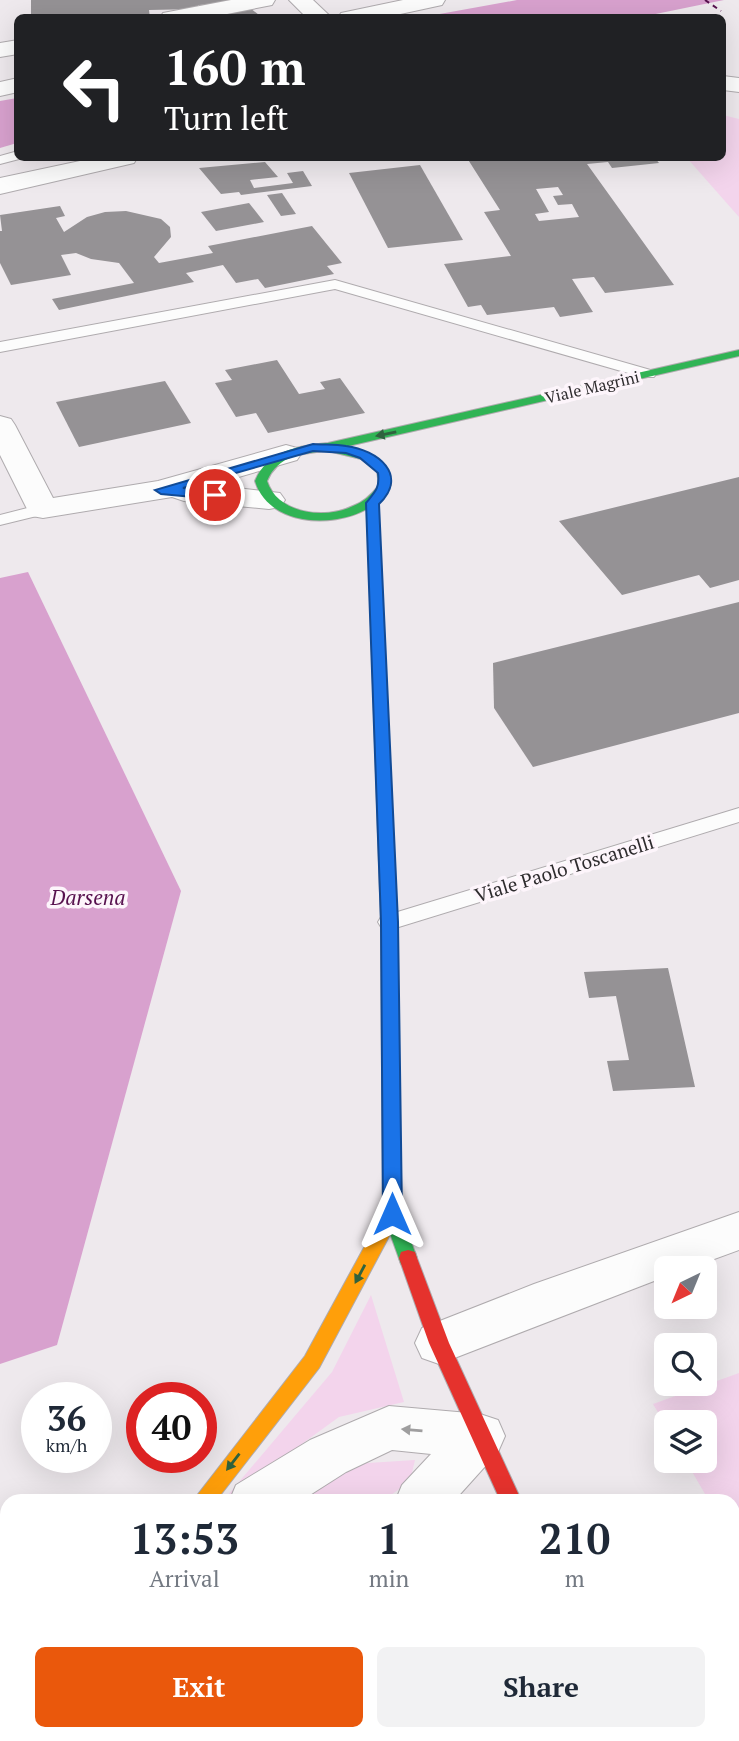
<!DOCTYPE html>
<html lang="en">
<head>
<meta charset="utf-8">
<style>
  body { margin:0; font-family:"PT Serif",serif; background:#f2f2f3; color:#1f2937; height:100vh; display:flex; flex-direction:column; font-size:26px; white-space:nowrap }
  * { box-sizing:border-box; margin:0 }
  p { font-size:23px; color:#747a83 }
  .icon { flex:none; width:38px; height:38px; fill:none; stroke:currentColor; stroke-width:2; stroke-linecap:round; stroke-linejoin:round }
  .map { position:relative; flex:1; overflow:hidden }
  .drawer { position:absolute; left:0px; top:1494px; width:740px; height:247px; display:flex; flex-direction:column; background:#fff; border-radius:21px 21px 0 0; box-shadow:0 7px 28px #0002 }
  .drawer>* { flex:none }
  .hud { position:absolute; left:14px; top:14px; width:712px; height:147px; border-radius:10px; box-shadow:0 7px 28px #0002; background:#202124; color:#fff; overflow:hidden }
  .needle { width:46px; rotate:223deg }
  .tools { position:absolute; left:654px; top:1256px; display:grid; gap:14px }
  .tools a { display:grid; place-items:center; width:63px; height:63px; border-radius:10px; background:#fff; box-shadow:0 7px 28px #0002; font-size:35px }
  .speed { position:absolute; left:21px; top:1382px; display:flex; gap:14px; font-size:35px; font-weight:700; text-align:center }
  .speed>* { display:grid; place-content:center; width:91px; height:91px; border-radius:50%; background:#fff; box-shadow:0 7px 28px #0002; line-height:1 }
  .speed small { font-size:18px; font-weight:400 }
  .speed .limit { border:10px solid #d22; background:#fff; color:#111 }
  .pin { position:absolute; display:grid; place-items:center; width:60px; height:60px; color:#fff; margin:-30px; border:4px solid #fff; border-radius:50%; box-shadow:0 2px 7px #0007 }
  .me { position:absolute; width:77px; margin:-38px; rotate:0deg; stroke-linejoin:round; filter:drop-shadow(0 0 5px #0008) }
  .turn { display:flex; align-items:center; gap:24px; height:147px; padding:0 35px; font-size:32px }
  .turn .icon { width:91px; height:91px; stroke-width:2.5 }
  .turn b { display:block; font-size:49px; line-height:60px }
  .eta { display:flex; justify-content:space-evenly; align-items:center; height:119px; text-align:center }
  .eta b { font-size:42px; font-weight:800; line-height:49px }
  .button { display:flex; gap:14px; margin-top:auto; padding:14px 35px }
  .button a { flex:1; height:80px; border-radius:10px; background:#ea580c; color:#fff; font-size:28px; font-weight:800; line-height:80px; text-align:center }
  .button a+a { background:#f2f2f3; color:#1f2937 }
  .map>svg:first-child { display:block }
  .green { fill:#f3d4ec }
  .water { fill:#d8a1ce }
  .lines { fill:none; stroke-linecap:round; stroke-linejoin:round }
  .ferry { stroke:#57114e; stroke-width:2; stroke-dasharray:5 4.5; stroke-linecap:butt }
  .building { fill:#959295; fill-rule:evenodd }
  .lane-casing { stroke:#afabae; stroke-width:2 }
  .street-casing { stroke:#afabae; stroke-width:2 }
  .fast-casing { stroke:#afabae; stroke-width:2 }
  .slow-casing { stroke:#afabae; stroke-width:2 }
  .jam-casing { stroke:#afabae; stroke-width:2 }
  .lane { fill:#fcfcfc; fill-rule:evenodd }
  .street { fill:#fcfcfc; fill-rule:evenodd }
  .fast { fill:#30b455; fill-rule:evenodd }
  .slow { fill:#ff9f0a; fill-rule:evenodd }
  .jam { fill:#e5322d; fill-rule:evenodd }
  .oneway { fill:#2f623e }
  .oneway2 { fill:#9f9e9f }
  .route { fill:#1a73e8; stroke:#114b97; stroke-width:2 }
  .labels { text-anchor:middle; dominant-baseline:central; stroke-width:7; stroke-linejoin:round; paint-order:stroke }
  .far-street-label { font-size:16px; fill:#2e2c2e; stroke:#fdf5fb }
  .street-label { font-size:19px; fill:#2e2c2e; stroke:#fdf5fb }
  .water-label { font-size:21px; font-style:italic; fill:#57114e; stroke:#fdf5fb }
</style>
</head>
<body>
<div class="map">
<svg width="739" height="1741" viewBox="0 0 739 1741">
  <rect width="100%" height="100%" fill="#eee9ed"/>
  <g class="green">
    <path d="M723,115L739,119V217L687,158H723Z"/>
    <path d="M371,1295L404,1402L339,1417L222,1502L332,1372Z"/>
    <path d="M739,1373V1555L733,1545V1502L709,1501L686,1461H705V1423H667V1427L653,1404Z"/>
    <path d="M415,1460L410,1481L383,1501L301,1502L352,1464Z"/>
    <path d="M229,1734H565L569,1741H214Z"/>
  </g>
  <g class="water">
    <path d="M517,0H724L641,17H423Z"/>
    <path d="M17,98V143L0,148V101Z"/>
    <path d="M28,572L181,891L57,1345L0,1364V578Z"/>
  </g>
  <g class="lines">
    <path class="ferry" d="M705,0L721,11"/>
  </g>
  <g class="building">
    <path d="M31,0H226V4L198,5L199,9L149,10L150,18H31Z"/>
    <path d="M250,8L259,15L250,18H212Z"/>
    <path d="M467,158H655L659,163L612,168L608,162L587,164L674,285L605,293L594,277L572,279L593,312L560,317L554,307L487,315L481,305L468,307L444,264L511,256L484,212L500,210ZM558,187L563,195L553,196L558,205L572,204L579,217L539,221L535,214L549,212L536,189Z"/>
    <path d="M265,162L278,177L250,180L254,188L293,183L287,173L303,171L312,186L241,195L239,192L221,194L199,168Z"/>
    <path d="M420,165L463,240L388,248L349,173Z"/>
    <path d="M282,193L296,214L281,216L267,195Z"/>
    <path d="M249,203L264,222L216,231L201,212Z"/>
    <path d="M60,206L65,216L56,218L64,232L87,217L105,212L126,211L161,219L170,227L171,237L154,257L159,263L213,253L208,246L312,226L342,263L327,266L334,274L265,288L258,279L236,283L223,265L186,273L194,282L59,310L52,299L134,283L119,263L91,259L76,253L61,255L71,275L11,285L0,263V231H2L0,215Z"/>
    <path d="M277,360L299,394L325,389L320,382L340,378L365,413L268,433L256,413L236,417L215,383L232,380L225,370Z"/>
    <path d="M165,381L191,423L79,447L56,402Z"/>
    <path d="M739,477V580L710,588L699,575L622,595L559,521Z"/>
    <path d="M739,602V713L533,767L494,708L493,663Z"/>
    <path d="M668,968L695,1087L613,1091L607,1061L629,1060L616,996L589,998L584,972Z"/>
  </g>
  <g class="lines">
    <g class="lane-casing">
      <g id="lane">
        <path d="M18,151V158H23L0,164V156Z"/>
        <path d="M335,280L654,371L656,374L654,377H642L335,289L0,352V342Z"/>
        <path d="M43,504L52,509L49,513L0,525V515Z"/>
        <path d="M739,808V822L389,930L381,927L378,922L381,917Z"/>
      </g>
    </g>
    <g class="street-casing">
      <g id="street">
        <path d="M231,0H275L272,5L207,18H160L163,13Z"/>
        <path d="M289,0H313L332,18H307Z"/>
        <path d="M403,0H445L442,5L382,18H338L341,13Z"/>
        <path d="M18,40V54L0,57V43Z"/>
        <path d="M723,76L739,78V92L723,90Z"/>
        <path d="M18,78V92L0,96V82Z"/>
        <path d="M94,158H137L134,163L0,194V178Z"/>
        <path d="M0,416L11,419L15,425L53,498L158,481L286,445L297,448L301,454L297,460L211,485L280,493L285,500L280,507L269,509L184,501L172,497L43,518L32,516L27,509L0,455Z"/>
        <path d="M739,1212V1250L687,1269H667V1276L439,1364L422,1358L415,1343L422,1328L534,1284Z"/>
        <path d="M389,1406L480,1414L498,1420L505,1436L498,1452L453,1502H395L402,1485L431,1454L392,1450L346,1472L299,1502H229L236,1485L310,1440Z"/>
        <path d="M7,1646V1702L0,1705V1649Z"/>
        <path d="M30,1734H97L94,1741H27Z"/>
      </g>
    </g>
    <g class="fast-casing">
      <g id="fast">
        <path d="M739,350V356L344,447C369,453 387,456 391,485L378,501L397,922L401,1214L417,1258L415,1264L408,1266L401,1264L383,1214L381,922L367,509C331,529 268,525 255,481C268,450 297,446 328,443ZM328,451L361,459L377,471L379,485C372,494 364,502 353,506C325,520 278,514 267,481C278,455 303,453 328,451Z"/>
        <path d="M614,1734H637L639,1741H617Z"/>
      </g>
    </g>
    <g class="slow-casing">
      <path id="slow" d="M392,1206L399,1209L401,1214L319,1368L215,1502H192L305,1356L385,1209Z"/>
    </g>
    <g class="jam-casing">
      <path id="jam" d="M408,1250L415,1252L417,1258L449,1343L522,1502H501L429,1343L399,1258L401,1252Z"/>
    </g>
    <use href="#lane" class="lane"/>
    <use href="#street" class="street"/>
    <use href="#fast" class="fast"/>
    <use href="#slow" class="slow"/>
    <use href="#jam" class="jam"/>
  </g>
  <defs><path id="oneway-solid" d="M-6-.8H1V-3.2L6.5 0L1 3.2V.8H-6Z" transform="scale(1.75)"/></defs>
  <g class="oneway">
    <use href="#oneway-solid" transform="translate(386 434) rotate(168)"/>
    <use href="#oneway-solid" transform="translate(360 1274) rotate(118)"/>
    <use href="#oneway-solid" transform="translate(233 1462) rotate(128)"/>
  </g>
  <use class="oneway2" href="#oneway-solid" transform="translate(412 1430) rotate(-175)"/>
  <path class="route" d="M313,444C324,445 335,444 346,446C378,450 409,475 379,504L398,922L402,1214L399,1220L392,1222L386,1220L383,1214L381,922L366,503C375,492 380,488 378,473L360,458L346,453L313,451L183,488L220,492L222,495L215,499L161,494L155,490Z"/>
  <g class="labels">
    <g class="far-street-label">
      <text transform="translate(592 387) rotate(-13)">Viale Magrini</text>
    </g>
    <g class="street-label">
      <text transform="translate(564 868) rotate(-17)">Viale Paolo Toscanelli</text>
    </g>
    <g class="water-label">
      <text x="88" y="897">Darsena</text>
    </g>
  </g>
</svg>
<div class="tools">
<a><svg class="needle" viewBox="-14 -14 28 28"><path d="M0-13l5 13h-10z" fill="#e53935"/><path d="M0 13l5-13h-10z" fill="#747a83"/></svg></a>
<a><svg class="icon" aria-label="search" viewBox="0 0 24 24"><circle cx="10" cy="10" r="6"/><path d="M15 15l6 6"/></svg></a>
<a><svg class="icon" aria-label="layers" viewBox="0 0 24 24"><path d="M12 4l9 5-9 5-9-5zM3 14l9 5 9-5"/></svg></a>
</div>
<div class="speed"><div>36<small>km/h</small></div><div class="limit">40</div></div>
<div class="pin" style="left:215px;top:495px;background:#d93025"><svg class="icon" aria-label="arrive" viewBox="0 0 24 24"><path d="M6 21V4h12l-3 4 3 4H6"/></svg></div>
<svg class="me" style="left:392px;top:1214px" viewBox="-20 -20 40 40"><path d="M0-17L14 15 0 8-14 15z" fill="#1a73e8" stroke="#fff" stroke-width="4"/></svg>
<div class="hud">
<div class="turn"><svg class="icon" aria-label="left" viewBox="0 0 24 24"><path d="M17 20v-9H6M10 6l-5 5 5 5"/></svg><div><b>160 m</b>Turn left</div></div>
</div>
<section class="drawer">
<div class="eta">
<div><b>13:53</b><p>Arrival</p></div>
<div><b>1</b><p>min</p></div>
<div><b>210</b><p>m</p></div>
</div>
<div class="button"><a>Exit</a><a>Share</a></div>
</section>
</div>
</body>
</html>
